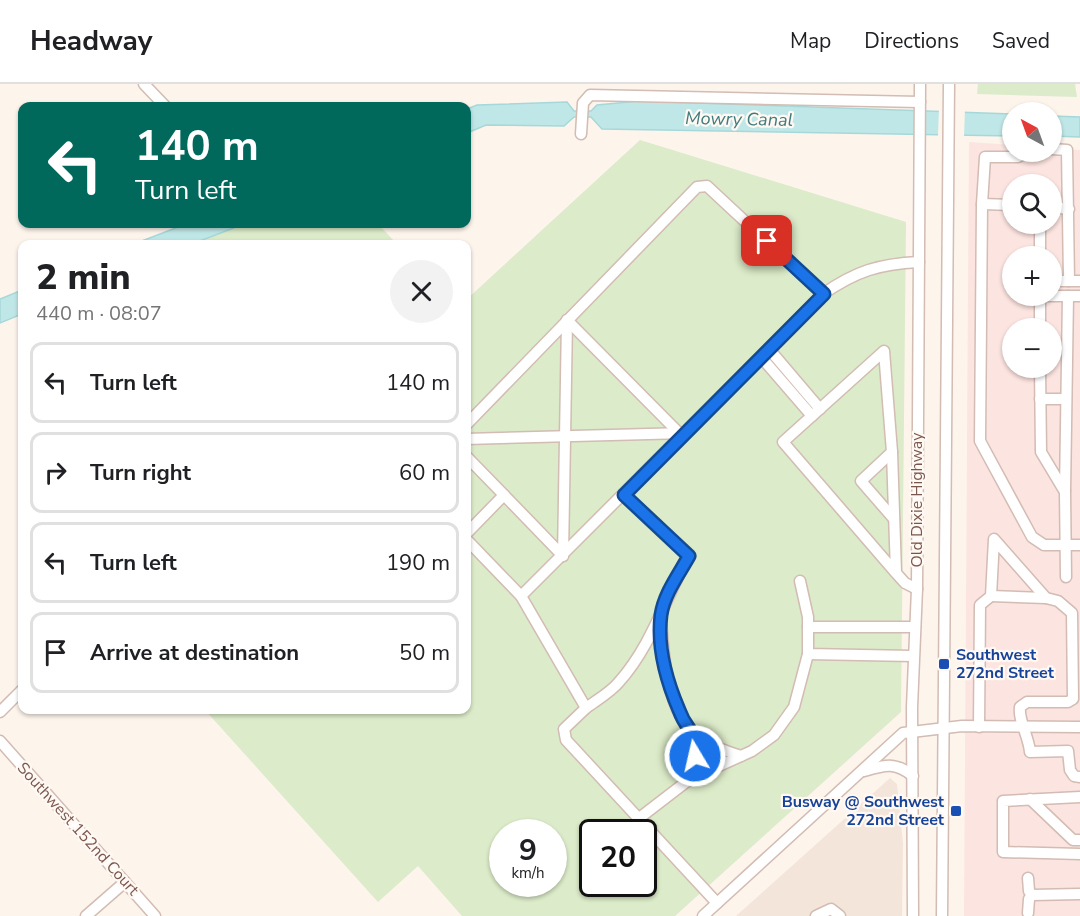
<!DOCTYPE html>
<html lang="en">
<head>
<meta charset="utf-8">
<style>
  body { margin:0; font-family:"Nunito Sans",sans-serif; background:#f2f2f2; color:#202124; height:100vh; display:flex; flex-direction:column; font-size:22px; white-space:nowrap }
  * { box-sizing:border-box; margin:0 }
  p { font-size:20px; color:#757577 }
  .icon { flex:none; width:33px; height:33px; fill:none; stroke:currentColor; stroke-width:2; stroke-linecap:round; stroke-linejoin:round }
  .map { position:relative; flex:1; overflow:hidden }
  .panel { position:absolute; left:18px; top:156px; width:453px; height:474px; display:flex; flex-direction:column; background:#fff; border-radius:12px; box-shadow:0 2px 4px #0004 }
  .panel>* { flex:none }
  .banner { position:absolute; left:18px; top:18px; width:453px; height:126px; border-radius:12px; box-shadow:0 2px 4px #0004; background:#00695c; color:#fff; overflow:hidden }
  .needle { width:39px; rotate:319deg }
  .tools { position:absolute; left:1002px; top:18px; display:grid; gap:12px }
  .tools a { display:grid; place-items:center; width:60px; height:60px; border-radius:50%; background:#fff; box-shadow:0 2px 4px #0004; font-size:30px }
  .speed { position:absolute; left:489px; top:735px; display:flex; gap:12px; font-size:30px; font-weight:700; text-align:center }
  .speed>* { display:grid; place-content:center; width:78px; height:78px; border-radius:50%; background:#fff; box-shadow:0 2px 4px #0004; line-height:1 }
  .speed small { font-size:15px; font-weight:400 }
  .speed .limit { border:3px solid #111; border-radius:9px; background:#fff; color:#111 }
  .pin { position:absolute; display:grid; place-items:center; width:51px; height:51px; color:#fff; margin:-26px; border-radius:12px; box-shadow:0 3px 9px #0006 }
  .me { position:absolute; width:66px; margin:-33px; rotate:351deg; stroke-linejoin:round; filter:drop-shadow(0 0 4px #0008) }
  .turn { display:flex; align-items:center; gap:21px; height:126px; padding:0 18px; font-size:27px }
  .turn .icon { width:78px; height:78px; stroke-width:2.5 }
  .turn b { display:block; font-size:42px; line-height:51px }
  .round { display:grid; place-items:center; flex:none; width:63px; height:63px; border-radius:32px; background:#f2f2f2 }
  .overview { display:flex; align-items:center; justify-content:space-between; height:102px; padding:0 18px }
  h1 { font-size:36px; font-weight:800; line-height:45px }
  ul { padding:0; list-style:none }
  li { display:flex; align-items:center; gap:18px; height:81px; margin:0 12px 9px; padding:0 6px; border:3px solid #e0e0e0; border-radius:12px }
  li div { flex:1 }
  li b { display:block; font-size:22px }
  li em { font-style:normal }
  header { display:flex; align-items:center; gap:36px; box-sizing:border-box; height:84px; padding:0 30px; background:#fff; border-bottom:2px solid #e0e0e0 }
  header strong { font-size:28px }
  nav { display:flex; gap:33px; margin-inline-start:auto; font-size:21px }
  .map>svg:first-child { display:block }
  .residential { fill:#f4e5da }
  .commercial { fill:#fce4e0; fill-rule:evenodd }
  .green { fill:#dcebc9; fill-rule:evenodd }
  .water { fill:#c0e7e7; stroke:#a6d8d9; stroke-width:1.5 }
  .pier { fill:#fdf4ec }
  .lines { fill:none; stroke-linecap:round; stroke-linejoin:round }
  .minor-casing { stroke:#d2bcb3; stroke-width:13 }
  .minor { stroke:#fff; stroke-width:10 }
  .route-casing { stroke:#114b97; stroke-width:15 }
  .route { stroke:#1a73e8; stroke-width:10 }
  .transit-dot { fill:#1a4fb4; stroke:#fff8f3; stroke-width:2 }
  .labels { text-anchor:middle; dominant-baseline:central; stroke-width:4.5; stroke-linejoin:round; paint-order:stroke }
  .street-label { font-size:16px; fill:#79574e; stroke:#fff8f3 }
  .transit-label { font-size:16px; font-weight:bold; fill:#164399; stroke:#fff8f3; text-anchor:start }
  .water-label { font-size:18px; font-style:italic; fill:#417c7d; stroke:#fff8f3 }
</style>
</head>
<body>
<header>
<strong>Headway</strong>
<nav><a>Map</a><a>Directions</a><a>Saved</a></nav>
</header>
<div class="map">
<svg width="1080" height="832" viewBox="0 0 1080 832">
  <rect width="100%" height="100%" fill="#fdf4ec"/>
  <path class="residential" d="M890,694L897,700L903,759L902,832H736Z"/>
  <path class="commercial" d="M969,58L1012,61V68H1052V64L1080,66V832H964ZM1012,100H1052V140H1012ZM1012,172H1052V212H1012ZM1012,244H1052V284H1012Z"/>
  <g class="green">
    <path d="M978,0H1075L1077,13L977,10Z"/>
    <path d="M640,56L906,138L901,628L675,832H462L418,782L378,818L205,626H466L467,215ZM502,748H554V800H502ZM592,748H644V800H592Z"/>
    <path d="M244,140H378L397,160H192Z"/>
  </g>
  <g class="water">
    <path d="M639,17L1012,30V52L602,45L591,33H574L564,42L486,41L467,49V25L477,21L567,18L574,27H591L597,21Z"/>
    <path d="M1052,32L1080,33V53L1052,52Z"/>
    <path d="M186,140H244L192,160H134Z"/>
    <path d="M22,206V230L0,239V215Z"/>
  </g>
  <path class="pier" d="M939,24L965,25L964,52H938Z"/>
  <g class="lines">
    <g class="minor-casing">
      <g id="minor">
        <path d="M144,0L165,22"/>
        <path d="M581,50L583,19L590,11L920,18"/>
        <path d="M1052,65L1067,66L1069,197"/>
        <path d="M1027,68L1018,73H985L982,120L980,357L1032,453L1044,461H1080"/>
        <path d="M982,120L1012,121"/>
        <path d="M1052,123L1069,125"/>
        <path d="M1040,172V140"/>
        <path d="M1052,197H1080"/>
        <path d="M1040,212H1080"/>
        <path d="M567,236L682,352"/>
        <path d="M1040,244V212"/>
        <path d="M769,265L820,325"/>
        <path d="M761,273L812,332"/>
        <path d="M1040,284L1041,368L1065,408L1066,493"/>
        <path d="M1040,315H1066"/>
        <path d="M466,341L697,103L707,102L823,210"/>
        <path d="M466,355L686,349"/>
        <path d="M892,368L861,397L894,435"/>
        <path d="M466,372L504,411L466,450"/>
        <path d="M1065,407L1068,212"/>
        <path d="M504,411L563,472"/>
        <path d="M466,455L521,512L586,624L564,645L566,656L717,819"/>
        <path d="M563,472L567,236"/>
        <path d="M896,489L892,368L884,267L783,358L896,489L905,499L917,505"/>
        <path d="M800,497L808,533V570L913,572"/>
        <path d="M521,512L823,210C856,187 879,180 919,178"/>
        <path d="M991,512L1046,514"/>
        <path d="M661,535C663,570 667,631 698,653C711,662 726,667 741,672"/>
        <path d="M808,543H915"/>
        <path d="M586,624C597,616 611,608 619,598C652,561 665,514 689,472L624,411"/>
        <path d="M0,628L22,606"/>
        <path d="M979,643L980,521L991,512L994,455L1046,514L1058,517L1072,529L1073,615L1068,618H1027L1020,623C1018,636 1029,653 1030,668L1068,667L1070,686L1074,692L1080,693"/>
        <path d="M0,657L155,832"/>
        <path d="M864,687C884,681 895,677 913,692"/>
        <path d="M694,693L696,652"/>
        <path d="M1080,713L1003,717V768L1080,770"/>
        <path d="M1030,715L1073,756H1080"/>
        <path d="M638,735L690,695L752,667L774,651L794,623L808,570"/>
        <path d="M1028,794L1029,807L1032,811"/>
        <path d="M1028,829L1029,815L1032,811L1080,810"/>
        <path d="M86,832L125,798"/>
        <path d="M703,832L903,649L962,642L1080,643"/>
        <path d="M816,832L831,825L840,832"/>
        <path d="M913,832L912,623L917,505L920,0"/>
        <path d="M942,832L949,0"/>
      </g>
    </g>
    <use href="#minor" class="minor"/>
  </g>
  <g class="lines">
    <g class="route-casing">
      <path id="route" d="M695,672C696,641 688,651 679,626C667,598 657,562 661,531C664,510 679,490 689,472L624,411L824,210L767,157"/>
    </g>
    <use href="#route" class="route"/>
  </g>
  <g class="transit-dot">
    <rect x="938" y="574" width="12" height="12" rx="3"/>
    <rect x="950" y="721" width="12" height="12" rx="3"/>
  </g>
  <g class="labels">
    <g class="street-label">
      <text transform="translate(917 416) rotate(-90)">Old Dixie Highway</text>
      <text transform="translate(78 745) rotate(48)">Southwest 152nd Court</text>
    </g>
    <g class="transit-label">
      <text x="956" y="571">Southwest<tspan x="956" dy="18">272nd Street</tspan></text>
      <text x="944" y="718" text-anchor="end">Busway @ Southwest<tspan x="944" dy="18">272nd Street</tspan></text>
    </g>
    <g class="water-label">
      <text transform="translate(739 35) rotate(1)">Mowry Canal</text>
    </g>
  </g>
</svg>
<div class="tools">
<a><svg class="needle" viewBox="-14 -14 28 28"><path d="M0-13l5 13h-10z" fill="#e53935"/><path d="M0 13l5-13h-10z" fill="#757577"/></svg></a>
<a><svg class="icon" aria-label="search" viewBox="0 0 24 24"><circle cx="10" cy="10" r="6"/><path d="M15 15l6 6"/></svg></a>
<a>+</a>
<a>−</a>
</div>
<div class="speed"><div>9<small>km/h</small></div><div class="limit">20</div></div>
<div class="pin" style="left:767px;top:157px;background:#d93025"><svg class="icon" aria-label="arrive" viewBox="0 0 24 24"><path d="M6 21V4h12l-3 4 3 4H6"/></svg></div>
<svg class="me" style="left:695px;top:672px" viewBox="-20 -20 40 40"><circle r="17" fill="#1a73e8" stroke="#fff" stroke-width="3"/><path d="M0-11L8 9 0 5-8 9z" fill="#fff"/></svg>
<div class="banner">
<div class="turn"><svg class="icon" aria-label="left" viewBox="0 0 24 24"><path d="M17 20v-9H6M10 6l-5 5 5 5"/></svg><div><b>140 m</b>Turn left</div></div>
</div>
<section class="panel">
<div class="overview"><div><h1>2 min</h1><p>440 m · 08:07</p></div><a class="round"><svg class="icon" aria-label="close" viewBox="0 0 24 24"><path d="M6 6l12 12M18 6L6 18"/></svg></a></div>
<ul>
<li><svg class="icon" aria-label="left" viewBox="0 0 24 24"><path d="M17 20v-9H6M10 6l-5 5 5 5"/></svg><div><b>Turn left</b></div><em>140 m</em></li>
<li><svg class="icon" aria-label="right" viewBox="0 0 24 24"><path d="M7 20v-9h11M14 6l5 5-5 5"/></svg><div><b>Turn right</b></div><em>60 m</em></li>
<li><svg class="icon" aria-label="left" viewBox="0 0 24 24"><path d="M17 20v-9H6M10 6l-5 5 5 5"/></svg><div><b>Turn left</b></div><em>190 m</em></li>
<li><svg class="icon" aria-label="arrive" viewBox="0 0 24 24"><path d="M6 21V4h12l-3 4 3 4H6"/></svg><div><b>Arrive at destination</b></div><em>50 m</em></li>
</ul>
</section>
</div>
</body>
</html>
